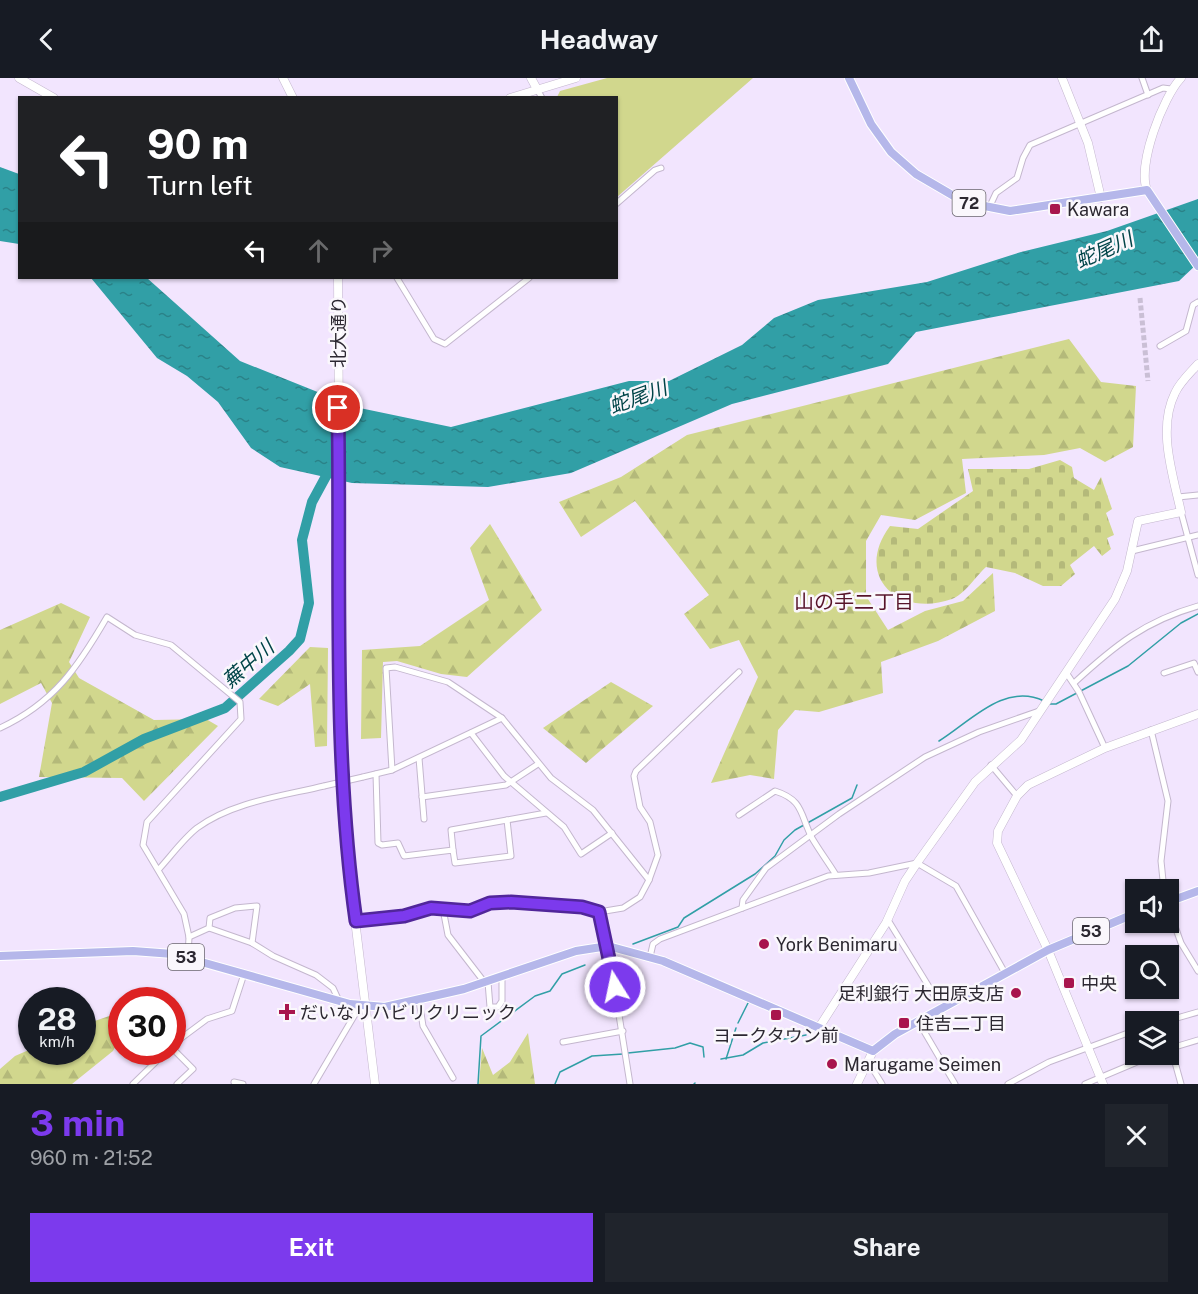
<!DOCTYPE html>
<html lang="en">
<head>
<meta charset="utf-8">
<style>
  body { margin:0; font-family:"Public Sans","Noto Sans JP",sans-serif; background:#20242c; color:#f1f3f6; height:100vh; display:flex; flex-direction:column; font-size:22px; white-space:nowrap }
  * { box-sizing:border-box; margin:0 }
  p { font-size:20px; color:#9ea1a6 }
  .icon { flex:none; width:33px; height:33px; fill:none; stroke:currentColor; stroke-width:2; stroke-linecap:round; stroke-linejoin:round }
  .map { position:relative; height:1006px; overflow:hidden }
  .details { display:flex; flex-direction:column; background:#171b24; flex:1 }
  .details>* { flex:none }
  .top-card { position:absolute; left:18px; top:18px; width:600px; height:183px; border-radius:0px; box-shadow:0 2px 4px #0004; background:#202124; color:#fff; overflow:hidden }
  .buttons { position:absolute; left:1125px; top:801px; display:grid; gap:12px }
  .buttons a { display:grid; place-items:center; width:54px; height:54px; border-radius:0px; background:#171b24; box-shadow:0 2px 4px #0004; font-size:30px }
  .speed { position:absolute; left:18px; top:909px; display:flex; gap:12px; font-size:30px; font-weight:700; text-align:center }
  .speed>* { display:grid; place-content:center; width:78px; height:78px; border-radius:50%; background:#171b24; box-shadow:0 2px 4px #0004; line-height:1 }
  .speed small { font-size:15px; font-weight:400 }
  .speed .limit { border:9px solid #d22; background:#fff; color:#111 }
  .pin { position:absolute; display:grid; place-items:center; width:51px; height:51px; color:#fff; margin:-26px; border:3px solid #fff; border-radius:50%; box-shadow:0 2px 6px #0007 }
  .me { position:absolute; width:66px; margin:-33px; rotate:350deg; stroke-linejoin:round; filter:drop-shadow(0 0 4px #0008) }
  .turn { display:flex; align-items:center; gap:21px; height:126px; padding:0 30px; font-size:27px }
  .turn .icon { width:78px; height:78px; stroke-width:2.5 }
  .turn b { display:block; font-size:42px; line-height:51px }
  .lanes { display:flex; align-items:center; height:57px; padding:0 30px; background:#0003; justify-content:center; gap:30px; direction:ltr }
  .lanes .off { opacity:.35 }
  .round { display:grid; place-items:center; flex:none; width:63px; height:63px; border-radius:0px; background:#20242c }
  .headline { display:flex; align-items:center; justify-content:space-between; height:102px; padding:0 30px }
  h1 { font-size:36px; font-weight:700; line-height:45px; color:#7c3aed }
  .action { display:flex; gap:12px; margin-top:auto; padding:12px 30px }
  .action a { flex:1; height:69px; border-radius:0px; background:#7c3aed; color:#fff; font-size:24px; font-weight:700; line-height:69px; text-align:center }
  .action a+a { background:#20242c; color:#f1f3f6 }
  header { display:flex; justify-content:space-between; align-items:center; height:78px; padding:0 30px; background:#171b24; font-size:27px; font-weight:700 }
  .map>svg:first-child { display:block }
  .green { fill:#d1d78d }
  .forest { fill:url(#forest-firs) }
  .cemetery { fill:url(#cemetery-stones) }
  .water { fill:url(#water-ripples) }
  .lines { fill:none; stroke-linecap:round; stroke-linejoin:round }
  .stream { stroke:#319fa6; stroke-width:1.5 }
  .river { stroke:#319fa6; stroke-width:10 }
  .street-tunnel { stroke:#cabfd5; stroke-width:5; stroke-dasharray:5 2.5; stroke-linecap:butt }
  .street-casing { stroke:#c4b7ce; stroke-width:7 }
  .secondary-casing { stroke:#c4b7ce; stroke-width:9 }
  .primary-casing { stroke:#fff; stroke-width:10 }
  .street { stroke:#fff; stroke-width:5 }
  .secondary { stroke:#fff; stroke-width:8 }
  .primary { stroke:#b5b7ea; stroke-width:8 }
  .street-bridge-casing { stroke:#c4b7ce; stroke-width:7; stroke-linecap:butt }
  .street-bridge { stroke:#fff; stroke-width:5 }
  .route-casing { stroke:#51269a; stroke-width:15 }
  .route { stroke:#7c3aed; stroke-width:10 }
  .poi-dot { fill:#a8154d; stroke:#faf7fc; stroke-width:2 }
  .labels { text-anchor:middle; dominant-baseline:central; stroke-width:5; stroke-linejoin:round; paint-order:stroke }
  .shield { fill:#faf7fc; stroke:#6a666e; stroke-width:1.5 }
  .shield-label { font-size:16px; font-weight:bold; fill:#2c2831 }
  .poi-label { font-size:18px; fill:#2c2831; stroke:#faf7fc; text-anchor:start }
  .street-label { font-size:18px; fill:#2c2831; stroke:#faf7fc }
  .water-label { font-size:20px; font-style:italic; fill:#004448; stroke:#faf7fc }
  .neighbourhood-label { font-size:20px; fill:#571329; stroke:#faf7fc }
</style>
</head>
<body>
<header><svg class="icon" aria-label="back" viewBox="0 0 24 24"><path d="M15 5l-7 7 7 7"/></svg>Headway<svg class="icon" aria-label="share" viewBox="0 0 24 24"><path d="M12 15V3M7 8l5-5 5 5M5 13v7h14v-7"/></svg></header>
<div class="map">
<svg width="1198" height="1006" viewBox="0 0 1198 1006">
  <defs>
    <pattern id="forest-firs" width="22" height="20" patternUnits="userSpaceOnUse" patternTransform="scale(1.5)"><rect width="22" height="20" fill="#d1d78d"/><path d="M5 1l3.5 6h-7zM16 11l3.5 6h-7z" fill="#b4b97a"/></pattern>
    <pattern id="cemetery-stones" width="16" height="16" patternUnits="userSpaceOnUse" patternTransform="scale(1.5)"><rect width="16" height="16" fill="#d1d78d"/><path d="M2 7V4a2 2 0 0 1 4 0v3zM10 15v-3a2 2 0 0 1 4 0v3z" fill="#b4b97a"/></pattern>
    <pattern id="water-ripples" width="26" height="14" patternUnits="userSpaceOnUse" patternTransform="scale(1.5)"><rect width="26" height="14" fill="#319fa6"/><path d="M2 4q2-2 4 0t4 0M15 11q2-2 4 0t4 0" fill="none" stroke="#2a8288"/></pattern>
  </defs>
  <rect width="100%" height="100%" fill="#f2e5fe"/>
  <path class="green" d="M607,0H753L617,119L616,20L557,19L560,13Z"/>
  <g class="forest">
    <path d="M1069,261L1101,304L1136,308L1133,369L1105,384L1080,370L1044,377L962,381L966,415L915,442L881,437L866,463V518L888,552L925,533L963,523L993,495L995,533L938,563L881,584L883,615L819,634L795,632L778,652L774,701L750,697L711,705L758,599L739,562L710,571L684,536L709,517L635,423L581,459L559,424L621,399L687,357Z"/>
    <path d="M490,446L542,532L467,599L441,596L397,583L383,584L381,660L361,661L362,572L420,568L489,522L470,470Z"/>
    <path d="M61,525L90,539L69,584L79,600L154,642L206,641L218,648L144,723L122,700L39,699L52,625L41,605L0,626V552Z"/>
    <path d="M310,569L328,570L327,668L315,669L310,606L278,628L259,621Z"/>
    <path d="M611,604L653,628L586,685L543,650Z"/>
    <path d="M121,934V957L113,973L72,1006H0V991L15,978L31,971L32,974H82L83,947Z"/>
    <path d="M528,955L535,1006H479L482,970L493,997L510,984Z"/>
  </g>
  <path class="cemetery" d="M1060,382L1072,389L1074,400L1094,412L1101,399L1112,431L1106,435L1114,457L1107,460L1111,471L1102,478L1094,468L1070,487L1075,496L1061,508H1043L1015,495L986,489C976,498 964,517 952,521C898,540 853,498 890,448L918,451L973,413L968,391H1029Z"/>
  <g class="water">
    <path d="M0,89L19,96V166L0,163Z"/>
    <path d="M1198,121V185L1179,203L916,254L888,286L732,326L571,395L488,409L352,405L280,389L251,370L218,324L187,298L157,280L91,200H147L240,283L355,329L451,349L629,303H669L742,267L774,240L818,222L927,204L1021,174L1107,153Z"/>
  </g>
  <g class="lines">
    <g class="stream">
      <path d="M1048,626H1056L1128,588L1181,545L1198,536"/>
      <path d="M939,663C970,644 1004,604 1044,623"/>
      <path d="M633,866L678,849L684,840L755,796L775,778L784,762L795,752L852,720L857,707"/>
      <path d="M738,945L748,925"/>
      <path d="M628,975L675,970L690,965L703,969L704,979"/>
      <path d="M721,981L743,977L763,965L806,957"/>
      <path d="M726,981L736,950"/>
      <path d="M478,1006L481,958L535,918L550,913L562,896L585,887"/>
      <path d="M555,1006L560,994L592,978L623,976"/>
      <path d="M694,1006L695,1005"/>
    </g>
    <path class="river" d="M0,719L84,694L144,661L225,630L289,573L300,561L309,525L302,462L312,424L331,389"/>
    <path class="street-tunnel" d="M1140,220L1148,303"/>
    <g class="street-casing">
      <g id="street">
        <path d="M1142,0L1148,17"/>
        <path d="M537,11L542,20"/>
        <path d="M616,126L655,92L661,90"/>
        <path d="M989,130L996,115L1017,100L1023,80L1030,67L1163,10L1171,11"/>
        <path d="M397,200L434,261L445,266L529,200"/>
        <path d="M1160,268L1186,253L1193,227L1198,224"/>
        <path d="M1178,419L1198,417"/>
        <path d="M1181,434L1198,497"/>
        <path d="M1132,473L1198,457"/>
        <path d="M1164,595L1194,585L1198,594"/>
        <path d="M1067,596L1079,614L1105,670"/>
        <path d="M1074,605C1114,568 1145,543 1198,528"/>
        <path d="M0,650C54,625 78,589 107,539L135,557L171,567L240,624L241,641L147,744L143,767L184,836L189,859L188,879"/>
        <path d="M1151,652L1168,723L1161,783L1164,812"/>
        <path d="M471,655L504,698L564,749L581,776L612,755"/>
        <path d="M419,680L424,741"/>
        <path d="M991,687L1017,718"/>
        <path d="M392,692L386,590L395,589L448,604L502,640L551,700L593,732L649,802"/>
        <path d="M376,696L378,765L382,767L398,765L404,778L453,772L455,785L511,778L507,742L546,735"/>
        <path d="M363,699L392,692L502,640"/>
        <path d="M422,719L506,707L538,686"/>
        <path d="M739,737L775,713C804,722 800,737 812,760C819,772 828,784 836,797"/>
        <path d="M453,772L451,752L507,742"/>
        <path d="M159,791C171,778 183,761 197,750C232,724 282,718 324,708"/>
        <path d="M1168,829L1181,865L1198,893"/>
        <path d="M742,830L743,822L766,790L839,736L925,679L979,654L1039,633"/>
        <path d="M443,831L448,857L485,905"/>
        <path d="M888,842L934,917"/>
        <path d="M355,843L404,838L431,830L470,833L490,825L511,824L582,829L599,834"/>
        <path d="M209,850L210,840L235,830L257,828L252,865"/>
        <path d="M189,859L209,850L252,865L273,878L316,897L333,910L339,923"/>
        <path d="M650,879L653,866L660,861L828,798L869,795L917,785L956,808L1005,895"/>
        <path d="M488,904L490,929H498L502,923V900"/>
        <path d="M419,922L423,948L453,1000"/>
        <path d="M918,943L955,1006"/>
        <path d="M1163,944L1198,934"/>
        <path d="M563,964L623,953"/>
        <path d="M172,967L207,941L232,933L244,896"/>
        <path d="M172,970L193,991L177,1006"/>
        <path d="M1171,970L1181,1006"/>
        <path d="M1168,971L1198,962"/>
        <path d="M865,988L874,993L882,1006"/>
        <path d="M234,1004L243,1006"/>
        <path d="M133,1006L166,974"/>
        <path d="M314,1006L360,928"/>
        <path d="M630,1006L608,868L599,834L623,830L640,819L649,802L658,777L650,744L640,729L634,698L636,693L739,594"/>
        <path d="M1008,1006L1049,984L1136,952"/>
        <path d="M1085,1006L1156,976"/>
      </g>
    </g>
    <g class="secondary-casing">
      <g id="secondary">
        <path d="M19,0L54,20"/>
        <path d="M283,0L293,20"/>
        <path d="M531,0L537,11"/>
        <path d="M1062,0L1088,65L1101,120"/>
        <path d="M510,20L576,0"/>
        <path d="M1147,112C1137,87 1163,19 1181,0"/>
        <path d="M338,200L341,666L352,817L375,1006"/>
        <path d="M820,948L886,845L905,803L917,785L975,704L1021,662L1115,521L1127,493L1138,443L1181,434C1173,397 1157,351 1175,315C1180,304 1190,295 1198,286"/>
        <path d="M857,1006L873,973"/>
        <path d="M1103,1006L1048,872L997,765L998,753L1017,718L1028,707L1105,670L1198,636"/>
      </g>
    </g>
    <g class="primary-casing">
      <g id="primary">
        <path d="M849,0L871,46L891,74L916,96L964,124L1010,133L1147,112L1198,188"/>
        <path d="M1168,824L1198,813"/>
        <path d="M0,878L133,873L173,876L350,926L385,929L464,911L576,873L608,868L663,883L873,973L895,956L1048,872L1136,835"/>
      </g>
    </g>
    <use href="#street" class="street"/>
    <use href="#secondary" class="secondary"/>
    <use href="#primary" class="primary"/>
    <g class="street-bridge-casing">
      <path id="street-bridge" d="M324,708L363,699"/>
    </g>
    <use href="#street-bridge" class="street-bridge"/>
  </g>
  <g class="lines">
    <g class="route-casing">
      <path id="route" d="M338,330C341,500 332,674 356,843L404,838L431,830L470,833L490,825L511,824L582,829L599,834L615,909"/>
    </g>
    <use href="#route" class="route"/>
  </g>
  <g class="poi-dot">
    <rect x="1049" y="125" width="12" height="12" rx="3"/>
    <circle cx="764" cy="866" r="6"/>
    <rect x="1063" y="899" width="12" height="12" rx="3"/>
    <circle cx="1016" cy="915" r="6"/>
    <path d="M284 925h6v6h6v6h-6v6h-6v-6h-6v-6h6z"/>
    <rect x="770" y="931" width="12" height="12" rx="3"/>
    <rect x="898" y="939" width="12" height="12" rx="3"/>
    <circle cx="832" cy="986" r="6"/>
  </g>
  <g class="labels">
    <g class="shield">
      <rect x="952.5" y="112" width="33" height="26" rx="4.5"/>
      <rect x="1073" y="840" width="36" height="26" rx="4.5"/>
      <rect x="168" y="866" width="36" height="26" rx="4.5"/>
    </g>
    <g class="shield-label">
      <text x="969" y="125">72</text>
      <text x="1091" y="853">53</text>
      <text x="186" y="879">53</text>
    </g>
    <g class="poi-label">
      <text x="1067" y="131">Kawara</text>
      <text x="776" y="866">York Benimaru</text>
      <text x="1081" y="905">中央</text>
      <text x="1004" y="915" text-anchor="end">足利銀行 大田原支店</text>
      <text x="300" y="934">だいなリハビリクリニック</text>
      <text x="916" y="945">住吉二丁目</text>
      <text x="776" y="957" text-anchor="middle">ヨークタウン前</text>
      <text x="844" y="986">Marugame Seimen</text>
    </g>
    <g class="street-label">
      <text transform="translate(338 254) rotate(-90)">北大通り</text>
    </g>
    <g class="water-label">
      <text transform="translate(1104 172) rotate(-24)">蛇尾川</text>
      <text transform="translate(638 319) rotate(-20)">蛇尾川</text>
      <text transform="translate(248 586) rotate(-41)">蕪中川</text>
    </g>
    <g class="neighbourhood-label">
      <text x="854" y="524">山の手二丁目</text>
    </g>
  </g>
</svg>
<div class="buttons">
<a><svg class="icon" aria-label="sound" viewBox="0 0 24 24"><path d="M4 9h4l5-4v14l-5-4H4zM17 9q2 3 0 6"/></svg></a>
<a><svg class="icon" aria-label="search" viewBox="0 0 24 24"><circle cx="10" cy="10" r="6"/><path d="M15 15l6 6"/></svg></a>
<a><svg class="icon" aria-label="layers" viewBox="0 0 24 24"><path d="M12 4l9 5-9 5-9-5zM3 14l9 5 9-5"/></svg></a>
</div>
<div class="speed"><div>28<small>km/h</small></div><div class="limit">30</div></div>
<div class="pin" style="left:338px;top:330px;background:#d93025"><svg class="icon" aria-label="arrive" viewBox="0 0 24 24"><path d="M6 21V4h12l-3 4 3 4H6"/></svg></div>
<svg class="me" style="left:615px;top:909px" viewBox="-20 -20 40 40"><circle r="17" fill="#7c3aed" stroke="#fff" stroke-width="3"/><path d="M0-11L8 9 0 5-8 9z" fill="#fff"/></svg>
<div class="top-card">
<div class="turn"><svg class="icon" aria-label="left" viewBox="0 0 24 24"><path d="M17 20v-9H6M10 6l-5 5 5 5"/></svg><div><b>90 m</b>Turn left</div></div>
<div class="lanes"><svg class="icon" aria-label="left" viewBox="0 0 24 24"><path d="M17 20v-9H6M10 6l-5 5 5 5"/></svg><svg class="icon off" aria-label="ahead" viewBox="0 0 24 24"><path d="M12 20V5M6 11l6-6 6 6"/></svg><svg class="icon off" aria-label="right" viewBox="0 0 24 24"><path d="M7 20v-9h11M14 6l5 5-5 5"/></svg></div>
</div>
</div>
<section class="details">
<div class="headline"><div><h1>3 min</h1><p>960 m · 21:52</p></div><a class="round"><svg class="icon" aria-label="close" viewBox="0 0 24 24"><path d="M6 6l12 12M18 6L6 18"/></svg></a></div>
<div class="action"><a>Exit</a><a>Share</a></div>
</section>
</body>
</html>
